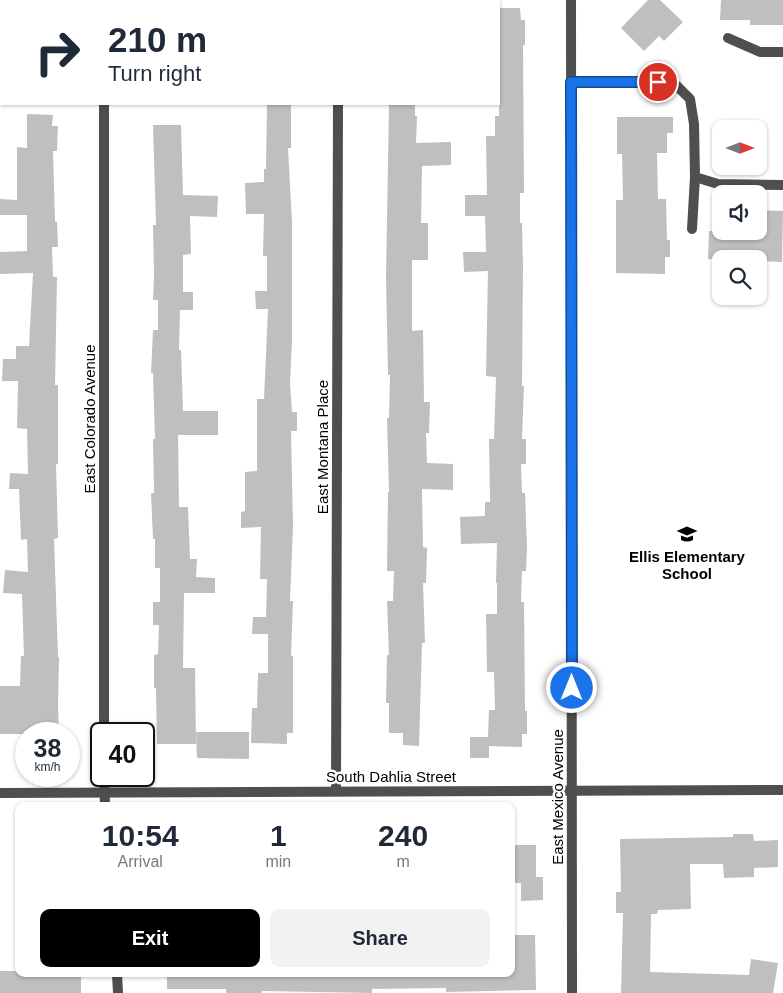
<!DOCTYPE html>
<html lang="en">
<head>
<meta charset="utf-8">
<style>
  body { margin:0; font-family:Arial,sans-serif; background:#f2f2f3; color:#1f2937; height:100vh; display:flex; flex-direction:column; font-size:19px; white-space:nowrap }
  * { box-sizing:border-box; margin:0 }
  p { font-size:16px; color:#747a83 }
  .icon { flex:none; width:28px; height:28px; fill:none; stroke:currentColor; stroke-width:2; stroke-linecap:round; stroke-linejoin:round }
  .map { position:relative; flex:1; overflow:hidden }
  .drawer { position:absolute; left:15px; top:802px; width:500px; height:175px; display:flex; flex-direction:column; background:#fff; border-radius:10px; box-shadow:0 1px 4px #0004 }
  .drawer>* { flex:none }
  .hud { position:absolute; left:0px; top:0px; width:500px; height:105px; box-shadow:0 1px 4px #0004; background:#fff; color:#1f2937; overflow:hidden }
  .needle { width:32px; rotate:90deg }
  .buttons { position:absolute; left:712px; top:120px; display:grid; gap:10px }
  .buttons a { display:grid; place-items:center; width:55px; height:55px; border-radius:10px; background:#fff; box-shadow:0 1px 4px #0004; font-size:25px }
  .speed { position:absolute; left:15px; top:722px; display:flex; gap:10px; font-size:25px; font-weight:700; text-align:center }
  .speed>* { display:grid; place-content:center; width:65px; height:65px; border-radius:50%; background:#fff; box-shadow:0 1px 4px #0004; line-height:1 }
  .speed small { font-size:12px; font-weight:400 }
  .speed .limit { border:2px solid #111; border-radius:8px; background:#fff; color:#111 }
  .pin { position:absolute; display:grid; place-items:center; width:42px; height:42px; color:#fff; margin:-21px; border:2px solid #fff; border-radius:50%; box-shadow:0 1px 5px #0007 }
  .me { position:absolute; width:55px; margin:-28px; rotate:0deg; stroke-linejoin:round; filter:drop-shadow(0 0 4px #0008) }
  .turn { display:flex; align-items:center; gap:18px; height:105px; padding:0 25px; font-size:22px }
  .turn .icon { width:65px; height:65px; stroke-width:2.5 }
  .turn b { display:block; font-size:35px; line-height:42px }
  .eta { display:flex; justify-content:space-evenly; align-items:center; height:85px; text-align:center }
  .eta b { font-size:30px; font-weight:700; line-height:35px }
  .button { display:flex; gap:10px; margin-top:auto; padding:10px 25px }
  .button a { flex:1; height:58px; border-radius:10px; background:#000; color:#fff; font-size:20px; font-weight:700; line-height:58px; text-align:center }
  .button a+a { background:#f2f2f3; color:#1f2937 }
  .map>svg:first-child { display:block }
  .building { fill:#bfbfbf }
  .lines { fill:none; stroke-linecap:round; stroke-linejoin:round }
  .service { stroke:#4f4f4f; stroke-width:10 }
  .minor { stroke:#4f4f4f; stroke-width:10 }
  .tertiary { stroke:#4f4f4f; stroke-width:10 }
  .route-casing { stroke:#114b97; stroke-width:12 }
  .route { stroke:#1a73e8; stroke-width:9 }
  .labels { text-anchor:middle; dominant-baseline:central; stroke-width:5; stroke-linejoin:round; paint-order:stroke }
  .street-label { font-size:15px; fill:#000; stroke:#fff }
  .poi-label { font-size:15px; font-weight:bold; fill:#000; stroke:#fff }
</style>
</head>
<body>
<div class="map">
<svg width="783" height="993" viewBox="0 0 783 993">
  <rect width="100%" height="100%" fill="#fff"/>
  <g class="building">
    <path d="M648,0H660L683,22L664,41L659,36L644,51L621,28Z"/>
    <path d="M721,0H783V25H750V20H720Z"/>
    <path d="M499,8H520L521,20H525V45H523L524,193H520V223H522L523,268L522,386H524L522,439H526V464H521L522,493H525L527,547L526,571H522L521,602H524L525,711H527V734H522V747L489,746V758H470V737H488L489,710H495L494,672H487L486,614H497V583H496L497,543L461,544L460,517L485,516V502H490L489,439H494L496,377L486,376L488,271L464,272L463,252H486L485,216H465V195H487L486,136H495V116H499Z"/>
    <path d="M267,104H291V148H288L292,222V340L290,384L292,412H297V431H291L293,526L290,601H293L291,656H293V733H287V744L251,743L252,708H257L258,673H268V634H252L253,617H266L267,579H260L261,527L241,528V512L245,511V472L257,471V399H264L268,309H256L255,291H267V256H263L264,214H246L245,183L264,182V169H266Z"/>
    <path d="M389,104H415V116H417L416,143L451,142V165L422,166L421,223H428V260H412V331L423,330L424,402H430L429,433H426L427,463L453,464V490L422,489L423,547L427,548L426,583H423L425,643H422L419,746L403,745V733H389V703H386L387,655H389L387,601H393L394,571H387L388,492H389L387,418H389L390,375H388L386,277Z"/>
    <path d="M27,114L53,115L52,126H58L57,151H53L55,222H57L58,247H52L53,277H57L55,385H58V464H56L58,538L54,539L58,657H59L58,705L59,734H0V686H20L21,656H24L22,594L3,593L5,570L28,572L27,539L21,540L19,489H9L10,473L28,474L27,429L17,428L18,381H2L3,359H16V346H29L33,273L0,274V252L27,251V215H0V199L17,200V147L27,148Z"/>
    <path d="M617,117H673V133H667V153H657L658,199H666L667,240H670V257H665V274L616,273V200H623L622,154H617Z"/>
    <path d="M153,125H181L183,195L218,196L217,217L190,216L191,254L183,255V292H193V310H180L179,350H181L183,411H218V435H178L179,507H188L190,559H197L196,577L215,578V593H184L183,668H195L196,744H157L156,688H154V655L158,654L159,625H153V602H160V568H155V539H153L151,493H154L153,439H155L153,373H151L153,330H158V300H153L154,276L153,225H156Z"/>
    <path d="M759,210L783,211L782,262L759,261V259H708L709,231H759Z"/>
    <path d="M196,732H249V759L197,758Z"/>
    <path d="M733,834H753L754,841L778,840V867L754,868V877L724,878L723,864H690L691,909L658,910L657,914H651L650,972L749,975L751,959L778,963L773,993H621L623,913H616V892H621L620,839L733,837Z"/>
    <path d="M511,845H536V877H543V900L521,901V883H511Z"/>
    <path d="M514,935H535L536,990L446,992V988L372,989V993L262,991V993H226V989H167V974H511V964H515Z"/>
    <path d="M0,971H19V974H81V993H0Z"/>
  </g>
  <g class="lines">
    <g class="service">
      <path d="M728,38L760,52H783"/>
      <path d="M571,82H658L677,86L690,99L694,124L695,177L718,184L783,185"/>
      <path d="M692,229L695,177"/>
    </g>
    <g class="minor">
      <path d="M104,1V0"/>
      <path d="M338,1V0"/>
      <path d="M104,734V104"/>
      <path d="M104,776L105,806"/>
      <path d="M336,791L338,104"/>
      <path d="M117,974L118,993"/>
    </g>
    <g class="tertiary">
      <path d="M571,0L572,993"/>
      <path d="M0,793L783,790"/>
    </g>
  </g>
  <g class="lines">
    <g class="route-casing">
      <path id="route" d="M572,688L571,82H658"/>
    </g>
    <use href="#route" class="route"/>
  </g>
  <defs>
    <g id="school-bare" transform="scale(1.5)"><path d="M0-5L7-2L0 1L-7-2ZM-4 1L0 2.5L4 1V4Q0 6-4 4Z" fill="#000" stroke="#fff" stroke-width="2.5" paint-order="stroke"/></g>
  </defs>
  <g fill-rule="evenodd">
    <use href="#school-bare" x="687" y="534"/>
  </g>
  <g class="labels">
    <g class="street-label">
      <text transform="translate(89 419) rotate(-90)">East Colorado Avenue</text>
      <text transform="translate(322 447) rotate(-90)">East Montana Place</text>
      <text x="391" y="776">South Dahlia Street</text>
      <text transform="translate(557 797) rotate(-90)">East Mexico Avenue</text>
    </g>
    <g class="poi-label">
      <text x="687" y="556">Ellis Elementary<tspan x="687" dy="17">School</tspan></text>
    </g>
  </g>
</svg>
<div class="buttons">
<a><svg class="needle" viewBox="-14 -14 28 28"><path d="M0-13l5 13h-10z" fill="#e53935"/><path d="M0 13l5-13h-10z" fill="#747a83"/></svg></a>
<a><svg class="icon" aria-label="sound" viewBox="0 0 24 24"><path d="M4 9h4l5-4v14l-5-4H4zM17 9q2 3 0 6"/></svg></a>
<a><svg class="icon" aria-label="search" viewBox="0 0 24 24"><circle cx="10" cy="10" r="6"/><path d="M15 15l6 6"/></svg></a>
</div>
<div class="speed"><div>38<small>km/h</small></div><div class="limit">40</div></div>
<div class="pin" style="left:658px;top:82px;background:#d93025"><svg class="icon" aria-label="arrive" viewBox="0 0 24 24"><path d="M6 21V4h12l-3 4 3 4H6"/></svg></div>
<svg class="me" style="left:572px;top:688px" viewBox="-20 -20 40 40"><circle r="17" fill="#1a73e8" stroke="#fff" stroke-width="3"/><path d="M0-11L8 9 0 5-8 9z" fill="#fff"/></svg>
<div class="hud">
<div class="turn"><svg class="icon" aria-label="right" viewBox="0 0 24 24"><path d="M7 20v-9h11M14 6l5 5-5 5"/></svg><div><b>210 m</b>Turn right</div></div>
</div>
<section class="drawer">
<div class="eta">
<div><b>10:54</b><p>Arrival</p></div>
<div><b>1</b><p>min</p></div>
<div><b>240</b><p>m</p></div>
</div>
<div class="button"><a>Exit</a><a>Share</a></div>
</section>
</div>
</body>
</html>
